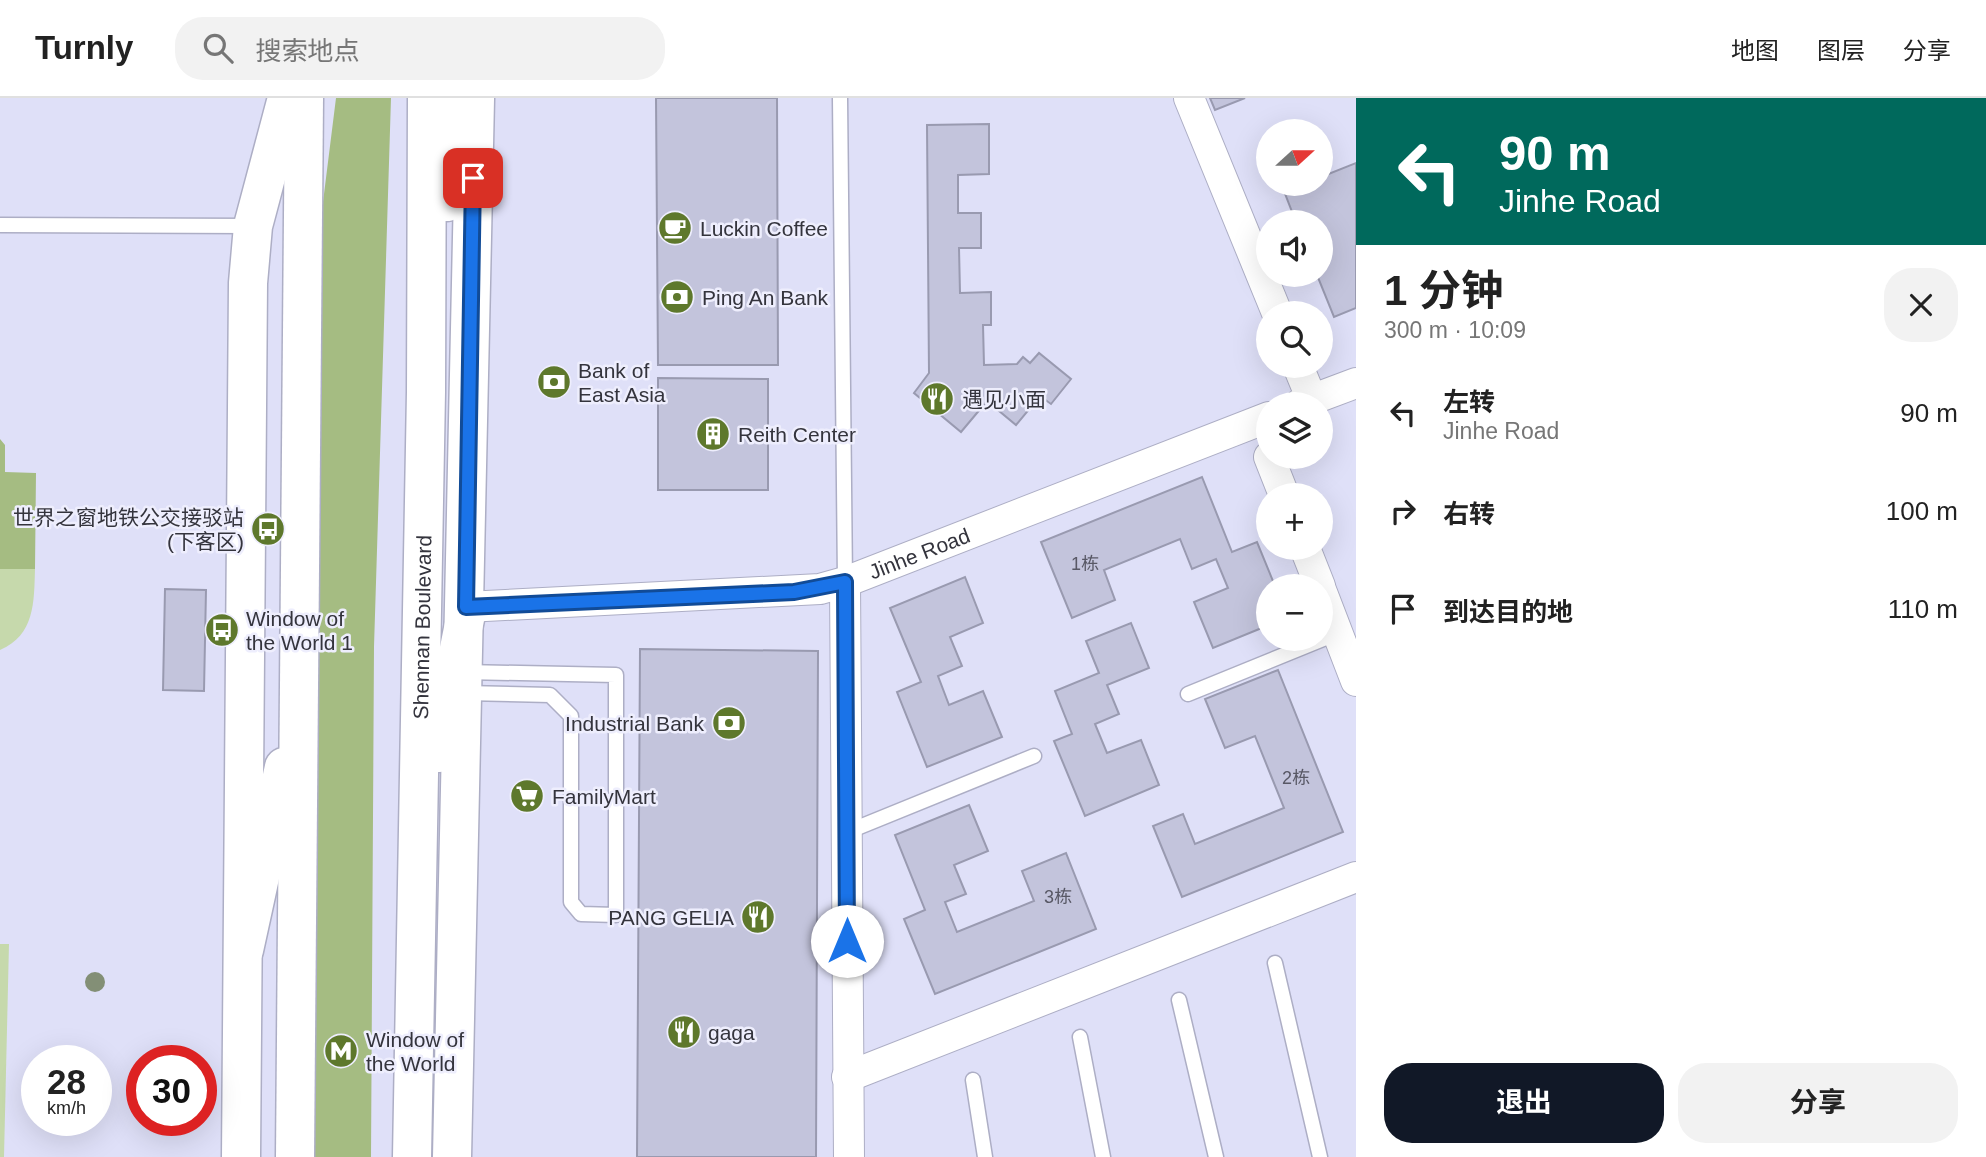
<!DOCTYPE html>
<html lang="zh">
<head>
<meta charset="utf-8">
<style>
  body { margin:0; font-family:Helvetica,"Noto Sans SC",sans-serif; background:#f2f2f2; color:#222; height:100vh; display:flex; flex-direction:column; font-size:26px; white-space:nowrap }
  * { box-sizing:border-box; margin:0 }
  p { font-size:23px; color:#767676 }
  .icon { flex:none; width:38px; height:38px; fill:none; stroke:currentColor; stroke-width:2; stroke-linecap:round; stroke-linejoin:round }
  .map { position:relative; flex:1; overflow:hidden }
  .panel { display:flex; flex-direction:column; background:#fff; width:630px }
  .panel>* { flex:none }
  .top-card { background:#00695c; color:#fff; overflow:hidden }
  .needle { width:46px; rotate:69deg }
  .controls { position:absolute; left:1256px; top:21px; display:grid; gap:14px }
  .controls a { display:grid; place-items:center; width:77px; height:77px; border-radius:50%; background:#fff; box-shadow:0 7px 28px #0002; font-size:35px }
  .speed { position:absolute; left:21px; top:947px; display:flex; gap:14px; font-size:35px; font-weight:700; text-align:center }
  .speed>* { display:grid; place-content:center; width:91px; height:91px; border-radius:50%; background:#fff; box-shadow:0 7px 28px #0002; line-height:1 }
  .speed small { font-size:18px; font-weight:400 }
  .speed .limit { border:10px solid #d22; background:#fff; color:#111 }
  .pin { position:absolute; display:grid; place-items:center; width:60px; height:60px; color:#fff; margin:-30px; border-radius:14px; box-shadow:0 4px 10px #0006 }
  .me { position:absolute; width:77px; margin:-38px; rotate:0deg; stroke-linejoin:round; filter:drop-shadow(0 0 5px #0008) }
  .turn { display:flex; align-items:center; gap:24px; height:147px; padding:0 28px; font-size:32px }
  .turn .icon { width:91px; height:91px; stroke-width:2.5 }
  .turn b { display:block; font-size:49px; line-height:60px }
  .round { display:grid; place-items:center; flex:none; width:74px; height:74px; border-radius:28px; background:#f2f2f2 }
  .headline { display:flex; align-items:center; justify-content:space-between; height:119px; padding:0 28px }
  h1 { font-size:42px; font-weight:700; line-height:52px }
  .action { display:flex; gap:14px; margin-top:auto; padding:14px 28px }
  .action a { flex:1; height:80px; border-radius:28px; background:#111827; color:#fff; font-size:28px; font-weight:700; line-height:80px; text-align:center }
  .action a+a { background:#f2f2f2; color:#222 }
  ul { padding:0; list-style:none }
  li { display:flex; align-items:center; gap:21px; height:98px; padding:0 28px }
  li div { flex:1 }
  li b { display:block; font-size:26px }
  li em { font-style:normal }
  header { display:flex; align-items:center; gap:42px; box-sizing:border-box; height:98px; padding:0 35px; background:#fff; border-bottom:2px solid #e0e0e0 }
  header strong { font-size:33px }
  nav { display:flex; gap:38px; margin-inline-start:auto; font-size:24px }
  .search { width:490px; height:63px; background:#f2f2f2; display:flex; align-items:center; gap:18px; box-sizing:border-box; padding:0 24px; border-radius:28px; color:#767676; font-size:26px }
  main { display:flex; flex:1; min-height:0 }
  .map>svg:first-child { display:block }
  .green { fill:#c6d9ac }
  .forest { fill:#a5bc82 }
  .building { fill:#c3c4dc; stroke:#999ab0; stroke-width:2 }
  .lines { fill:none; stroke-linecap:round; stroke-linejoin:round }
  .lane-casing { stroke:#adaec5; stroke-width:17 }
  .street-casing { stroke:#adaec5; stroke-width:32 }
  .secondary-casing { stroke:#adaec5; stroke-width:41 }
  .primary-casing { stroke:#adaec5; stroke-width:41 }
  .lane { stroke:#fff; stroke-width:14 }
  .street { stroke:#fff; stroke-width:30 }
  .secondary { stroke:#fff; stroke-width:38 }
  .primary { stroke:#fff; stroke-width:38 }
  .tree { fill:#838f76 }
  .route-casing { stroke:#114b97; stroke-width:18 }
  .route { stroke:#1a73e8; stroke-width:12 }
  .labels { text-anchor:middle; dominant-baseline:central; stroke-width:5; stroke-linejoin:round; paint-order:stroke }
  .number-label { font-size:18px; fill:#585865 }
  .poi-label { font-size:21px; fill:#34343d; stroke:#eeeefd; text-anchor:start }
  .street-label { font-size:21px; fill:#34343d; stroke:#eeeefd }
</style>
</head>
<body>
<header>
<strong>Turnly</strong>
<div class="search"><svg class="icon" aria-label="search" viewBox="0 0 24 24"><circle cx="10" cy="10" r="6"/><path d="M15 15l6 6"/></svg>搜索地点</div>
<nav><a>地图</a><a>图层</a><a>分享</a></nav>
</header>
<main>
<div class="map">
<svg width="1356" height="1059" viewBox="0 0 1356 1059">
  <rect width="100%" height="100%" fill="#dfe0f8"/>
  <g class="green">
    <path d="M0,471H35C34,504 35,537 0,552Z"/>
    <path d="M0,846H9L4,1059H0Z"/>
  </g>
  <g class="forest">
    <path d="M336,0H391L374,549L371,1059H308L318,144Z"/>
    <path d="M0,341L5,347V374L36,375L35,471H0Z"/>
  </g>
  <g class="building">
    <path d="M656,0H777L778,267H658Z"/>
    <path d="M1210,0H1245L1215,12Z"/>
    <path d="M989,26V76L958,77V115H981V150H959L960,195L991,194V227H983L984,267L1017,266L1023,259L1030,265L1039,255L1071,281L1051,306L1040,298L1016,327L987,303L961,334L914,295L929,275L927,27Z"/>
    <path d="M1356,65V210L1334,219L1317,177H1321V124H1296L1284,93L1303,86H1321V79Z"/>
    <path d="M658,280L768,281V392H658Z"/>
    <path d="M1202,379L1232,454L1257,444L1275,488H1269V527L1213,550L1194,504L1228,490L1216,461L1192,471L1180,441L1104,472L1115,502L1072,520L1041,444Z"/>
    <path d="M965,479L983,525L950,539L962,568L938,578L949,607L983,593L1002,639L927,669L897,594L921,584L890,510Z"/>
    <path d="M165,491L206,492L204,593L163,592Z"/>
    <path d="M1131,525L1149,570L1107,587L1119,616L1095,626L1107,655L1141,642L1159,687L1085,718L1054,643L1072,636L1055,593L1099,575L1086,543Z"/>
    <path d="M640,551L818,553L816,1059H637Z"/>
    <path d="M1278,572L1343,734L1182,799L1153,728L1183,716L1195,746L1284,710L1255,638L1225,650L1205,601Z"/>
    <path d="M969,707L988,753L954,767L966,796L945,804L957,834L1034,803L1022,773L1066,755L1096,831L935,896L904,821L925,812L895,737Z"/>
  </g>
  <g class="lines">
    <g class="lane-casing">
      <g id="lane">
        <path d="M840,0L845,484"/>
        <path d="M0,127L251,128"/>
        <path d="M464,574L616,577V817L581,816L571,804V618L550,597L465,595"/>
        <path d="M1188,596L1338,535"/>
        <path d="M847,734L1034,658"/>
        <path d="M1275,865L1320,1059"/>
        <path d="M1179,902L1216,1059"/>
        <path d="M1080,939L1103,1059"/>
        <path d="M973,982L985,1059"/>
      </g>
    </g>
    <g class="street-casing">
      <g id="street">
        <path d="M1189,0L1277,215"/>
        <path d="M1298,268L1312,302"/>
        <path d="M1300,306L1356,285"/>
        <path d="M1269,359L1284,397"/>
        <path d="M1305,450L1320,488"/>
        <path d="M845,484L849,1059"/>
        <path d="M1321,492L1356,583"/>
        <path id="s1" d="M466,509L820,491L845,484L1269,319"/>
        <path d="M847,979L1356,779"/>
      </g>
    </g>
    <g class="secondary-casing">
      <g id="secondary">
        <path d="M241,1059L248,185L253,128L287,0"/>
        <path d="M452,1059L475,1"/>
      </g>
    </g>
    <g class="primary-casing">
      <g id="primary">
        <path d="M447,104L462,0"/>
        <path d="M438,655L466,516"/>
        <path d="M244,852L284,669"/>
        <path d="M295,1059L304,0"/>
        <path id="s2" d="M412,1059L426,294L427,0"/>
      </g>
    </g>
    <use href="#lane" class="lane"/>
    <use href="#street" class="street"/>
    <use href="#secondary" class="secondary"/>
    <use href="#primary" class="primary"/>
  </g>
  <circle class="tree" cx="95" cy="884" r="10"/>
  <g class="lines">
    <g class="route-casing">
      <path id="route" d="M473,80L466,509L794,494L845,484L847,843"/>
    </g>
    <use href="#route" class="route"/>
  </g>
  <defs>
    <g id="cafe-disc" transform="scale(1.75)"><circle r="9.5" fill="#5e782c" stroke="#eeeefd"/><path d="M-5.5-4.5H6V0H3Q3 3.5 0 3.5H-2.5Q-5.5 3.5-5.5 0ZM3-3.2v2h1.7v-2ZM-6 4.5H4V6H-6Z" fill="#fff"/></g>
    <g id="bank-disc" transform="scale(1.75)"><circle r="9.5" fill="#5e782c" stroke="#eeeefd"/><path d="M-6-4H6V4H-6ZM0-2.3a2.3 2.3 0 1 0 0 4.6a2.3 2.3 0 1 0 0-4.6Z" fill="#fff"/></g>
    <g id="restaurant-disc" transform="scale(1.75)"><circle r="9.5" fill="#5e782c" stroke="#eeeefd"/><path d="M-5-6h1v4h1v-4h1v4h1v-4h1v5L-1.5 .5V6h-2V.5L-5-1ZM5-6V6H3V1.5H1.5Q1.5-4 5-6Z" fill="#fff"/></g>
    <g id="building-disc" transform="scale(1.75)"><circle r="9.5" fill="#5e782c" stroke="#eeeefd"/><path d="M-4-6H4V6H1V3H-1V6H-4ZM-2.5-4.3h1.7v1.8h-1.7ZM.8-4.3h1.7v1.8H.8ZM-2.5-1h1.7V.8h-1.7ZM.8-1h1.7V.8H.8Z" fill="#fff"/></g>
    <g id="bus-disc" transform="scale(1.75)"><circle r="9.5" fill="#5e782c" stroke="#eeeefd"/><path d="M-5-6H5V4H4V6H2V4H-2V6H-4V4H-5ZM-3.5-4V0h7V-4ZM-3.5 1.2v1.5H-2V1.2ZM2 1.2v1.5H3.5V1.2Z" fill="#fff"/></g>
    <g id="supermarket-disc" transform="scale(1.75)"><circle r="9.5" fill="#5e782c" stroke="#eeeefd"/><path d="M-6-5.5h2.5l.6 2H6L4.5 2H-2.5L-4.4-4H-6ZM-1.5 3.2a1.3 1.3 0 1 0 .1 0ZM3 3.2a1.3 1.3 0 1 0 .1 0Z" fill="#fff"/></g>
    <g id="metro-disc" transform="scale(1.75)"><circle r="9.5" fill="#5e782c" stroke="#eeeefd"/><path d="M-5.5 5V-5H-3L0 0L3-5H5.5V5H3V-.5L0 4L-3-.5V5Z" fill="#fff"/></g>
  </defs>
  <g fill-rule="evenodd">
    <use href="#cafe-disc" x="675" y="130"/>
    <use href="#bank-disc" x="677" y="199"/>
    <use href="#bank-disc" x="554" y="284"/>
    <use href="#restaurant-disc" x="937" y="301"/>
    <use href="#building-disc" x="713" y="336"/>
    <use href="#bus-disc" x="268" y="431"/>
    <use href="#bus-disc" x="222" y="532"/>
    <use href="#bank-disc" x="729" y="625"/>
    <use href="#supermarket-disc" x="527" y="698"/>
    <use href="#restaurant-disc" x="758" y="819"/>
    <use href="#restaurant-disc" x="684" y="934"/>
    <use href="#metro-disc" x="341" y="953"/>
  </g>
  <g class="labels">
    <g class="number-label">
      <text x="1085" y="466">1栋</text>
      <text x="1296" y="680">2栋</text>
      <text x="1058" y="799">3栋</text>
    </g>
    <g class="poi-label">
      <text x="700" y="130">Luckin Coffee</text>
      <text x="702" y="199">Ping An Bank</text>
      <text x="578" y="272">Bank of<tspan x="578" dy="24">East Asia</tspan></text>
      <text x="962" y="301">遇见小面</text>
      <text x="738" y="336">Reith Center</text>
      <text x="244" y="419" text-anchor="end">世界之窗地铁公交接驳站<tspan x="244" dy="24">(下客区)</tspan></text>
      <text x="246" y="520">Window of<tspan x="246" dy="24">the World 1</tspan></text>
      <text x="704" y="625" text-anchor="end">Industrial Bank</text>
      <text x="552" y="698">FamilyMart</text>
      <text x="734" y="819" text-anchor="end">PANG GELIA</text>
      <text x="708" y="934">gaga</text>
      <text x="366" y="941">Window of<tspan x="366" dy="24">the World</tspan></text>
    </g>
    <g class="street-label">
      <text stroke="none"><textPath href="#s1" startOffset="460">Jinhe Road</textPath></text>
      <text stroke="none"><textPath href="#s2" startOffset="530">Shennan Boulevard</textPath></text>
    </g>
  </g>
</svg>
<div class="controls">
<a><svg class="needle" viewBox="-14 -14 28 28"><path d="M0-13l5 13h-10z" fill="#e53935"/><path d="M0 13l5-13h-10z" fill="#767676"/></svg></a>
<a><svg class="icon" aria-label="sound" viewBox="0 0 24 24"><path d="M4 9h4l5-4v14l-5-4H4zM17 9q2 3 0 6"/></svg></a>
<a><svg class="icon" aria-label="search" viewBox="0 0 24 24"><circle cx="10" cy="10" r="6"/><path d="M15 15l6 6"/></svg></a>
<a><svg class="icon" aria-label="layers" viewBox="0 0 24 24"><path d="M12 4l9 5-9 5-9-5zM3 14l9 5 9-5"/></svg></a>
<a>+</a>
<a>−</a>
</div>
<div class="speed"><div>28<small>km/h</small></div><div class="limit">30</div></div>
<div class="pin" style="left:473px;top:80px;background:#d93025"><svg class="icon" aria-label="arrive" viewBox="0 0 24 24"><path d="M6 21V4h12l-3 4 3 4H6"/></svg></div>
<svg class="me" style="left:847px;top:843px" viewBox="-20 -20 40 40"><circle r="19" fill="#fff"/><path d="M0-13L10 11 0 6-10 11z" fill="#1a73e8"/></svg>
</div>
<section class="panel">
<div class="top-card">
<div class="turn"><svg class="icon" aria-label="left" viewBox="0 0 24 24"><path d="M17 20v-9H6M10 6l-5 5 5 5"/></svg><div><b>90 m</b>Jinhe Road</div></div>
</div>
<div class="headline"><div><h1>1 分钟</h1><p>300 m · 10:09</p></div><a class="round"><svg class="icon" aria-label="close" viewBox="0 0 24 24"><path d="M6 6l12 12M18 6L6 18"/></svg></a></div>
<ul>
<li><svg class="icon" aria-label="left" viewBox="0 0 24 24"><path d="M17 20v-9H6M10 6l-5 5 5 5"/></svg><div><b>左转</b><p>Jinhe Road</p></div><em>90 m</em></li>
<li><svg class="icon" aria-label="right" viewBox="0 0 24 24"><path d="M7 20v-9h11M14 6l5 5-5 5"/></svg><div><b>右转</b></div><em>100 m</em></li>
<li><svg class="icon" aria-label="arrive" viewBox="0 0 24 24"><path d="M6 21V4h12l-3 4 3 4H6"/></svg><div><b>到达目的地</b></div><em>110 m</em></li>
</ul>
<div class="action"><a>退出</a><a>分享</a></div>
</section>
</main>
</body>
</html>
